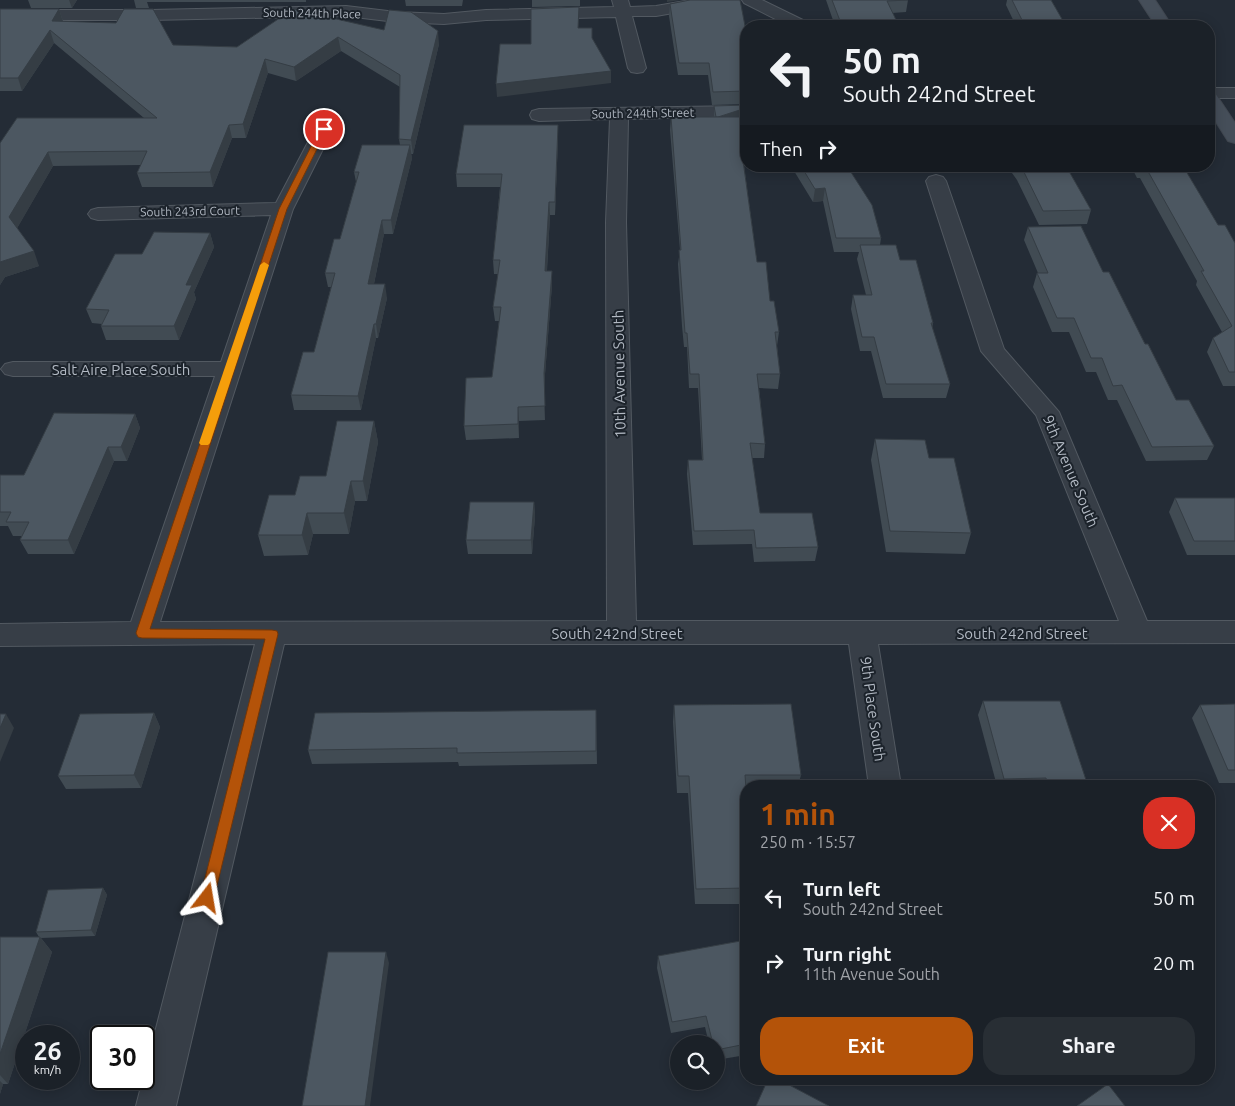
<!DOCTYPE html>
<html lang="en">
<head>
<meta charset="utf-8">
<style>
  body { margin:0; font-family:Ubuntu,sans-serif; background:#282e34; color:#f1f3f6; height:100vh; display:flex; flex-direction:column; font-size:19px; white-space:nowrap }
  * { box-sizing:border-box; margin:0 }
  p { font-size:16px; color:#a0a3a8 }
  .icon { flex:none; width:28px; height:28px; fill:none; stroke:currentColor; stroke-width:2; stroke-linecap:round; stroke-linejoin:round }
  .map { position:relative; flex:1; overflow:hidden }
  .sheet { position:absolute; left:740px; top:780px; width:475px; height:305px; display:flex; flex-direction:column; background:#1b2128; border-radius:20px; box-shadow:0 2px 12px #0003,0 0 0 1px #393e45 }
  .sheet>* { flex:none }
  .banner { position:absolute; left:740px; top:20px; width:475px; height:152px; border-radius:20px; box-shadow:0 2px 12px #0003,0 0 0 1px #393e45; background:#1b2128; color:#f1f3f6; overflow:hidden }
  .buttons { position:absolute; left:670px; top:1035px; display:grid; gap:10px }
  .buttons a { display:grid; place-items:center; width:55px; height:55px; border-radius:50%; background:#1b2128; box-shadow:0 2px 12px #0003,0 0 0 1px #393e45; font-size:25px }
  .speed { position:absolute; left:15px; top:1025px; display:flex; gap:10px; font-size:25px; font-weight:700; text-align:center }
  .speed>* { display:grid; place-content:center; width:65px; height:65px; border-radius:50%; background:#1b2128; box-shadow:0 2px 12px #0003,0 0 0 1px #393e45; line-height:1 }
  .speed small { font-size:12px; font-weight:400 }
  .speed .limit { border:2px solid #111; border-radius:8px; background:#fff; color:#111 }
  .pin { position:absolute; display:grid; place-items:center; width:42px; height:42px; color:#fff; margin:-21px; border:2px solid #fff; border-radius:50%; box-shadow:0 1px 5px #0007 }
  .me { position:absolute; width:55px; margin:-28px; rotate:14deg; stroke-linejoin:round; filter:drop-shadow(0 0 4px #0008) }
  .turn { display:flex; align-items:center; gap:18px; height:105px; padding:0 20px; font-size:22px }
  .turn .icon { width:65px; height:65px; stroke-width:2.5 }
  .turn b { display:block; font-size:35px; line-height:42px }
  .then { display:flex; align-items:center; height:48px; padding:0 20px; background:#0003; gap:10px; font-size:19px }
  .round { display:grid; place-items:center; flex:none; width:52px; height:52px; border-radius:20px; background:#282e34 }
  .overview { display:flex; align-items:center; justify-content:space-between; height:85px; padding:0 20px }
  h1 { font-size:30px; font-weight:700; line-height:38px; color:#b45309 }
  .action { display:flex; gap:10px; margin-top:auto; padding:10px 20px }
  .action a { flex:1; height:58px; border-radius:20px; background:#b45309; color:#fff; font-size:20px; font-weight:700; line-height:58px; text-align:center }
  .action a+a { background:#282e34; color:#f1f3f6 }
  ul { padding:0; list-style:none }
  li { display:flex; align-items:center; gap:15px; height:65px; padding:0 20px }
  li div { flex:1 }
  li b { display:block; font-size:19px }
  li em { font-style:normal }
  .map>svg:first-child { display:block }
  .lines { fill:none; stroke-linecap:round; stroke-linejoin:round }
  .minor-casing { stroke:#525961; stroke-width:2 }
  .secondary-casing { stroke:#404750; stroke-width:2 }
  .minor { fill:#373e47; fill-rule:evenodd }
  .secondary { fill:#454e59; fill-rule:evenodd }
  .wall { fill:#414b53 }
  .shaded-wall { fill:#353d44 }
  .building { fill:#4c5761; stroke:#353d44 }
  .route { fill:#b45309; stroke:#753606 }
  .slow { fill:#f59e0b }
  .labels { text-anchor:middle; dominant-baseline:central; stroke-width:4; stroke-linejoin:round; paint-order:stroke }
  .far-street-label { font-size:12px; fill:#b2b9c3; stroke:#1c232b }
  .street-label { font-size:15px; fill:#b2b9c3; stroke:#1c232b }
</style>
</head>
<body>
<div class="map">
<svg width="1235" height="1106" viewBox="0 0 1235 1106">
  <rect width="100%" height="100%" fill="#242c36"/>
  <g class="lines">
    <g class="minor-casing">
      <g id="minor">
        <path d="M612,0H628L630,7L656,6L691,0H727L725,3L719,5L656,16H632L646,68L643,72L637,73L631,72L628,68L616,17L486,20L444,24L396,22L346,16L150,20H0V10H150L346,6L396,12L444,14L486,10L614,7Z"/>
        <path d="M742,0H762L807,22L809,26H789L744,3Z"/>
        <rect x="1209" y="88" width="26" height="10"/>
        <path d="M746,106V116L628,119L626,222L636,621H1119L1036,415L981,351L926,181L929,177L936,175L943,177L946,181L1004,349L1059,412L1147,621H1235V643L878,644L901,786H869L849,644H284L176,1106H136L255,644L0,646V624L131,622L215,376H13L5,374L1,369L5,364L13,362H221L271,215L98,220L91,218L88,214L91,210L98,208L276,203L317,125L324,123L331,125L333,129L293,209L160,622L607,621L606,222L610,119L539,121L532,119L530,115L532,111L539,109Z"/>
      </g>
    </g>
    <g class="secondary-casing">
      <g id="secondary">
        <path d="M1139,0H1155L1172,26H1156Z"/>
        <path d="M1209,92L1215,93L1235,123V143L1228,141L1209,111Z"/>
      </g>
    </g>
    <use href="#minor" class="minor"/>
    <use href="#secondary" class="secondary"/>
  </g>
  <g class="wall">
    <path d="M28,0H77L72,8H31Z"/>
    <path d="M134,0H306V2H147L149,8H136Z"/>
    <path d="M405,0H487H463L462,6H406Z"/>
    <path d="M532,0H580V6L532,7Z"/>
    <path d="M826,0H908L906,12L892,13L899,26H835Z"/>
    <path d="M1007,0H1051L1066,26H1016L1006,5Z"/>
    <path d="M670,4L746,31V104L712,105L708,75H678L669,16Z"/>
    <path d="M0,9H59L63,21L173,45L237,47L293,9L439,44L413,154H411L412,158L393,234H384L374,284L387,298L378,338H376L361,410H294L291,395L314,352L331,287H328L325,273L340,239L356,182L354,172L400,145L399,139L400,87L341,51L296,81L268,73L246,138H232L213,187H142L137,173L141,165L53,166L17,228L39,266L5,277L0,285V143L144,118L54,43L22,91H0Z"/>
    <path d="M746,105V166H744L757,262L770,301L779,332L777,346L780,374L778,389L759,388L765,444L764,458H752L760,513L818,547L815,561L754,562L752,544L693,545L687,474L688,460H702L698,388H689L687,347H684L682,326L678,264L680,250L670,130L671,117H714V106Z"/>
    <path d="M558,125V138L555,215H550L547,271H552V285L544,387L545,420L519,421V438L466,440L464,426L492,377L499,321H495L493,307L498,274H494L493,260L500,187H457L456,174Z"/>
    <path d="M791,166H847L881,238L880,245L900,260L933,323L932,328L950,384L946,398H883L871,351H860L851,309L853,295H866L857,259L859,252H834L823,201L813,202Z"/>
    <path d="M1007,166H1066L1091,210L1087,224L1039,225L1017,180Z"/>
    <path d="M1131,166H1190L1187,173L1218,225L1235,243V386H1223L1207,352L1213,338L1222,332L1196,285L1197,281L1140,178H1137Z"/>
    <path d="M1028,227L1103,272L1176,400L1214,446L1207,460L1146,461L1117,400H1108L1096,372H1086L1069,332H1052L1033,287L1037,273H1038L1024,240Z"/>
    <path d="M210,233L214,247L194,292L196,299L179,340H106L101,326L102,324L92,323L86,309L142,254Z"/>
    <path d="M135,414L140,428L127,461H114L74,554H28L20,540L22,536H13L8,526H0V475H24Z"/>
    <path d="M374,421L378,442L367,501H355L349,534H313L308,555L264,556L258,535L295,495L326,476Z"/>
    <path d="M875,439L929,458L971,533L965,554L886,552L871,460Z"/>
    <path d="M1175,498H1235V555H1187L1169,512Z"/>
    <path d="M534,502L535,516L532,554H468L466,540Z"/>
    <path d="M983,701L1088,786H997L978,715Z"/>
    <path d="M1235,704V783H1219L1192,718L1200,705Z"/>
    <path d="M674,705L801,775L798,786H746V904H695L688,793H677L673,722Z"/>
    <path d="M596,710L597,764L459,766L458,762L312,764L308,750Z"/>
    <path d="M154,713L160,727L141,788L66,789L58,776Z"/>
    <path d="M103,888L107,895L95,936L41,938L52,952L8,1084H3L0,1094V937H39L36,932Z"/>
    <path d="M746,940V1055L716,1060V1044H709L705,1027L671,1033L657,968L658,956Z"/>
  </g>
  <g class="shaded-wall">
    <path d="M69,0H77L72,8Z"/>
    <path d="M667,0H680L667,2Z"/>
    <path d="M59,9L63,22L52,21Z"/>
    <path d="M50,30L54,43L22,91L18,78Z"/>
    <path d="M438,31L439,44L413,154L411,140Z"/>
    <path d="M338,37L341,51L296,81L294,67Z"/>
    <path d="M265,59L268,73L246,138L243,124Z"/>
    <path d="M611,71V83L497,97L496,84Z"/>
    <path d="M746,108V121L716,118Z"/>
    <path d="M229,125L232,138L213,187L210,172Z"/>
    <path d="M558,125V138L555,215V202Z"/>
    <path d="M410,145L412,158L393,234L391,220Z"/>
    <path d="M48,152L53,166L15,232L9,217Z"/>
    <path d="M825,188L823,201L813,202L815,189Z"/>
    <path d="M549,202L550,215L546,285L545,271Z"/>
    <path d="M382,220L384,234L371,298L368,284Z"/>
    <path d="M210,233L214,247L194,292L196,299L179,340L174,326L186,285Z"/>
    <path d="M34,251L39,266L5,277L0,285V262Z"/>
    <path d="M552,271V285L544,387L545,420L544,373Z"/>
    <path d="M385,284L387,298L378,338L376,324Z"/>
    <path d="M374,324L376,338L361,410L358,396Z"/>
    <path d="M518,407L519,421V438L518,424Z"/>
    <path d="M135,414L140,428L127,461L121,447Z"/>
    <path d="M374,421L378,442L367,501L363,481Z"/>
    <path d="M108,447L114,461L74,554L68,540Z"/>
    <path d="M351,481L355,501L349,534L344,513Z"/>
    <path d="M534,502L535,516L532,554L531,540Z"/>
    <path d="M307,513L313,534L308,555L302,535Z"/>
    <path d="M154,713L160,727L141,788L134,775Z"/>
    <path d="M6,714L14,728L0,762V728Z"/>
    <path d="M103,888L107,895L95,936L91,930Z"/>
    <path d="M40,937L52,952L8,1084L0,1075V1054Z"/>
    <path d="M386,952L389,963L370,1106H365Z"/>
    <path d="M0,1081L3,1084L0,1094Z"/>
  </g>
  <g class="building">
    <path d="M690,0H740L746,31V91L713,92L709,63H679L670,4Z"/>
    <path d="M832,0H908L887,1L899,26H842Z"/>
    <path d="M1012,0H1051L1066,26H1025Z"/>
    <path d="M579,7L578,28H592V38L611,71L496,84L500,44H531V9Z"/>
    <path d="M0,9H59L52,21L116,23L124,9H153L173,45L237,47L293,9L384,30L389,10L411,12L438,31L411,140L399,139L400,75L338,37L294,67L265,59L243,124L229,125L210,172L137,173L147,151L48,152L9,217L34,251L0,262V143L17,118H157L50,30L18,78H0Z"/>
    <path d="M746,105V108L718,117H716L714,106Z"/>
    <path d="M671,117H746V153H742L757,262H766L770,301H774L779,332H775L780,374H757L765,444L750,443L760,513H812L818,547L756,548L754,530L694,531L688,460H703L699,374H690L687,333H685L679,250H681Z"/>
    <path d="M464,125H558L555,202H549L545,271H552L544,373L545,406L518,407V424L464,426L466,378L492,377L501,307H493L500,260H493L502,174H456Z"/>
    <path d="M362,145H410L391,220H382L368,284H385L376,324H374L358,396L291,395L303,352H314L335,273H325L334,239H340L359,172H354Z"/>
    <path d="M801,166H847L872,205L881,238H836L825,188L815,189Z"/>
    <path d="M1021,166H1066L1091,210L1043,211Z"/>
    <path d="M1145,166H1183L1218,225H1225L1235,243V372H1229L1213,338L1232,326L1201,271H1204Z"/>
    <path d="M1081,226L1103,272H1109L1145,344H1148L1176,400H1189L1214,446L1152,447L1122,385L1113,386L1102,358H1091L1074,318H1057L1037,273H1048L1028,227Z"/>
    <path d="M154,232L210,233L186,285H192L174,326H101L109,310L86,309L115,254H142Z"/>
    <path d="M860,245H896L900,260H916L933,323H931L950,384H886L874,337H862L853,295H872Z"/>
    <path d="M54,413L135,414L121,447H108L68,540H20L29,522H6L11,512H0V475H24Z"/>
    <path d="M337,421H374L363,481H351L344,513H307L302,535H258L269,495H295L300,476H326Z"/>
    <path d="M875,439L925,440L929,458H954L971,533L890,531Z"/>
    <path d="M1175,498H1235V541H1194Z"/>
    <path d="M470,502H534L531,540H466Z"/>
    <path d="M983,701H1060L1088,786H1048L1046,778L1004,779Z"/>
    <path d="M791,704L801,775H745L746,789V888L696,889L689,776H678L674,705Z"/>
    <path d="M1235,704V770H1228L1200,705Z"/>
    <path d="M596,710V751L457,753V748L308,750L315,713Z"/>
    <path d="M154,713L134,775L58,776L80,714Z"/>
    <path d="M0,714H6L0,728Z"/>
    <path d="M103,888L91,930L36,932L48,890Z"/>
    <path d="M0,937H40L0,1054Z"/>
    <path d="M746,940V1044L716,1050V1044H713L706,1016L672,1022L658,956Z"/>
    <path d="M328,952H386L365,1106H302Z"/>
    <path d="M768,1079H778L829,1106H756Z"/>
    <path d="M1108,1084L1125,1106H1077Z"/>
  </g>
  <path class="route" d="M321,127L327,129L287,209L150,629L272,630L277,631L278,634L214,898L212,903L207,905L202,903L200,898L265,639L142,638L138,637L136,633L279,209Z"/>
  <path class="slow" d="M264,262L269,265L210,443L208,445H201L199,443L260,265Z"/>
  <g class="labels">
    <g class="far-street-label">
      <text transform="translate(312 13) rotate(1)">South 244th Place</text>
      <text transform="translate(643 113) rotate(-1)">South 244th Street</text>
      <text transform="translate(190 211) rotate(-1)">South 243rd Court</text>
    </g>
    <g class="street-label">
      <text x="121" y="369">Salt Aire Place South</text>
      <text transform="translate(619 374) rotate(-91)">10th Avenue South</text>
      <text transform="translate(1071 471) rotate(67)">9th Avenue South</text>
      <text x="617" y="633">South 242nd Street</text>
      <text x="1022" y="633">South 242nd Street</text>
      <text transform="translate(873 709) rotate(82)">9th Place South</text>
    </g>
  </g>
</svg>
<div class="buttons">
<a><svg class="icon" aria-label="search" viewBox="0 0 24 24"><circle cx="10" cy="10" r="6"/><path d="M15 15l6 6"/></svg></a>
</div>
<div class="speed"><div>26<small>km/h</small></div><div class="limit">30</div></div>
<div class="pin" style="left:324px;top:129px;background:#d93025"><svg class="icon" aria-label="arrive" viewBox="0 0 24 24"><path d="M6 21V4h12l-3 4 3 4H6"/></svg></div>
<svg class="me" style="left:207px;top:898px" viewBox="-20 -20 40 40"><path d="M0-17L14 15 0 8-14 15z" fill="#b45309" stroke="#fff" stroke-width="4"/></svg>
<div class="banner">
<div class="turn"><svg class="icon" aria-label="left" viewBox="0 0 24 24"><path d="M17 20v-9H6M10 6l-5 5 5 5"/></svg><div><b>50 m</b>South 242nd Street</div></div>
<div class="then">Then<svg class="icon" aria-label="right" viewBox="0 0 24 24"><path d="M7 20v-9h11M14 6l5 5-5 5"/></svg></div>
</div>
<section class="sheet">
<div class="overview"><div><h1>1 min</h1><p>250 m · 15:57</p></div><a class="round" style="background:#d93025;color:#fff"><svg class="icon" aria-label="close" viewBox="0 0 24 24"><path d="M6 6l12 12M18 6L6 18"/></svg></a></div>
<ul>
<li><svg class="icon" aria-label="left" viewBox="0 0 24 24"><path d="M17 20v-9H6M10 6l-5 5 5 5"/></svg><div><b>Turn left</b><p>South 242nd Street</p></div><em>50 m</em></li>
<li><svg class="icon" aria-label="right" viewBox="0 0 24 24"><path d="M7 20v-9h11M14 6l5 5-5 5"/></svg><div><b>Turn right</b><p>11th Avenue South</p></div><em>20 m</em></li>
</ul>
<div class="action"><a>Exit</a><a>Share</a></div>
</section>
</div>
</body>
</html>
